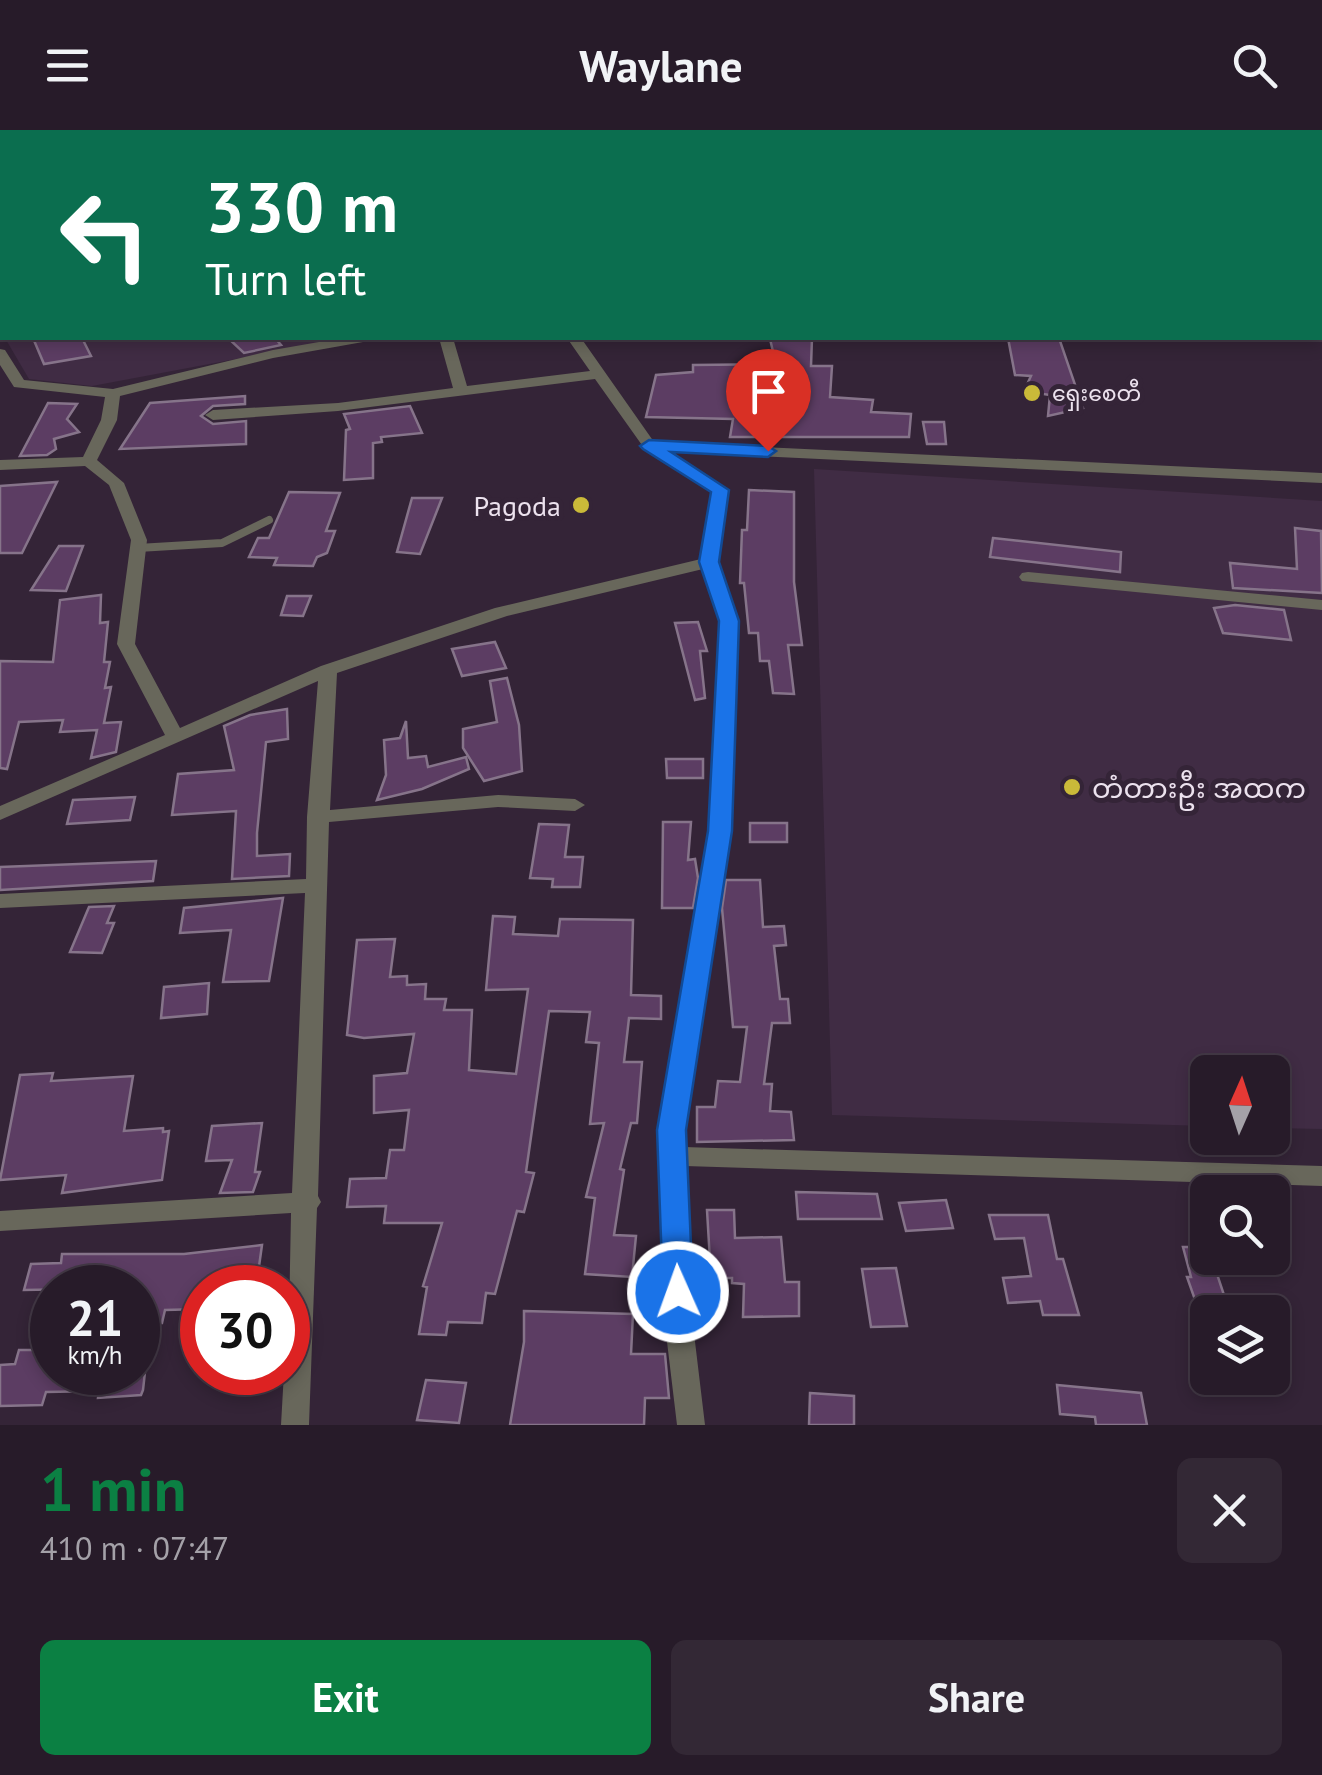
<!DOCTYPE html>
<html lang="en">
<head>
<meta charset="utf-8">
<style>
  body { margin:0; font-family:"PT Sans","Noto Sans Myanmar",sans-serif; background:#332835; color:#f1f3f6; height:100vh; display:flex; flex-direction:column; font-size:38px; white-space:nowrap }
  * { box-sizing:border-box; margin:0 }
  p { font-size:32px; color:#a4a1a8 }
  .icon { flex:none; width:55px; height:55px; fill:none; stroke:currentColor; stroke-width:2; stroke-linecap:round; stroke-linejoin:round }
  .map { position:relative; height:1295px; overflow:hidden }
  .drawer { display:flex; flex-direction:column; background:#271b29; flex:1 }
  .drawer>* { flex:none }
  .guide { position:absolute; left:0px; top:0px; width:1322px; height:210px; box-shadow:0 5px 15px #0003,0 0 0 2px #433946; background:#0b6e4f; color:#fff; overflow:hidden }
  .needle { width:65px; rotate:3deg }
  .tools { position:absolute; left:1190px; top:925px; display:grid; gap:20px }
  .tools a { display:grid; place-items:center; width:100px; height:100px; border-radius:15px; background:#271b29; box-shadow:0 5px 15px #0003,0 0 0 2px #433946; font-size:50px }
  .speed { position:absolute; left:30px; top:1135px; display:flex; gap:20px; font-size:50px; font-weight:700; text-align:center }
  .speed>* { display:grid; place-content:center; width:130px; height:130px; border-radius:50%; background:#271b29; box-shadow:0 5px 15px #0003,0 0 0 2px #433946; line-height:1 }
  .speed small { font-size:25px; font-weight:400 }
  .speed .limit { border:15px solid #d22; background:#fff; color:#111 }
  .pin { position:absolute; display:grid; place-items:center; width:85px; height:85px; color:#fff; margin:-102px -42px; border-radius:50% 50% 50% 0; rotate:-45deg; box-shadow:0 0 10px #0007 }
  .pin .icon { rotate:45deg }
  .me { position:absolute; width:110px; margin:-55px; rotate:358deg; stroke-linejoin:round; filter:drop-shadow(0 0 8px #0008) }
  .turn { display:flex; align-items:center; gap:35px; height:210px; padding:0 40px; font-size:45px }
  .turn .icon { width:130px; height:130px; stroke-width:2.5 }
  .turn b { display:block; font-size:70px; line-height:85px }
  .round { display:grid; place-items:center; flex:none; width:105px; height:105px; border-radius:15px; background:#332835 }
  .overview { display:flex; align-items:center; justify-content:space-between; height:170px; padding:0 40px }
  h1 { font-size:60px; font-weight:600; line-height:75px; color:#0b8043 }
  .cta { display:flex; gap:20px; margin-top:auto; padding:20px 40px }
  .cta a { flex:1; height:115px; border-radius:15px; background:#0b8043; color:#fff; font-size:40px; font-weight:600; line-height:115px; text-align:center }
  .cta a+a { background:#332835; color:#f1f3f6 }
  header { display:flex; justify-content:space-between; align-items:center; height:130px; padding:0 40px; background:#271b29; font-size:45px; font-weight:600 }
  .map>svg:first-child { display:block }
  .built { fill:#402c44 }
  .building { fill:#5c3d63; stroke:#86748a; stroke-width:2.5 }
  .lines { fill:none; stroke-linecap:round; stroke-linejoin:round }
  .service { stroke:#68675b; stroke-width:8 }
  .minor { fill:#68675b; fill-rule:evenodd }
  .trunk { fill:#b2ae94; fill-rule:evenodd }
  .route { fill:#1a73e8; stroke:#114b97; stroke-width:2.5 }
  .poi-dot { fill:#caba39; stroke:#342437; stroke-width:4 }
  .labels { text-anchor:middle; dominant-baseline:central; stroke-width:10; stroke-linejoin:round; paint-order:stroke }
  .far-poi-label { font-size:22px; fill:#ece2ee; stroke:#342437; text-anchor:start }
  .poi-label { font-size:28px; fill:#ece2ee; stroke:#342437; text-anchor:end }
</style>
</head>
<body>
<header><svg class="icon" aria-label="menu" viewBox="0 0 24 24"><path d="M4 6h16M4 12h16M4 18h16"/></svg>Waylane<svg class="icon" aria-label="search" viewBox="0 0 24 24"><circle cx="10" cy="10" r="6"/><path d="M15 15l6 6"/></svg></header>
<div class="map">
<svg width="1322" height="1295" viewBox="0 0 1322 1295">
  <rect width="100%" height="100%" fill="#342437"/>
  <g class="built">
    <path d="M5,208H347L92,256L29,249Z"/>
    <path d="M814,339L1322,371V999L1273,998L1272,942H1208L1207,996L832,985Z"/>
  </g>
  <g class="building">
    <path d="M33,208H82L91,226L44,234Z"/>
    <path d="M228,208H275L281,215L244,223Z"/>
    <path d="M812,208L811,236H832L830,267L873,270L871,282L911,284L909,307H730L733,289L646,287L656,245L693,242V235L776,234L770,209Z"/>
    <path d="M1008,208H1059L1083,278L1048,286L1050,265L1024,261L1031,246L1015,245Z"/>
    <path d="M245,266V274L213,276L201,286L213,294L246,291V314L120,319L150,273Z"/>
    <path d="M48,273L77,274L67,289L79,302L54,309L56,319L47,325L20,326Z"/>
    <path d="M410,276L422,303L381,307L382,312L373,313V348L344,350L346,300L350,299L344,284Z"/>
    <path d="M923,292H944L946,314H927Z"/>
    <path d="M57,352L22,423H0V356Z"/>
    <path d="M749,360L794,362V452L802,515H788L794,564L773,563L769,531H760L758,503H749L744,453H740L742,400H747Z"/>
    <path d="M289,362L340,363L326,401H335L327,423L317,427L313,436L274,435L277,428L249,427L258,408H269Z"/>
    <path d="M412,368H442L420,424L397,422Z"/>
    <path d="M1295,398L1321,401L1322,463L1233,458L1230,433L1297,439Z"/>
    <path d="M993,408L1121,422L1120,442L990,427Z"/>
    <path d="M59,416H83L66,461L31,460Z"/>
    <path d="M101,465L100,493L108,492L104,532H110L105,558L111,557L104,593L121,592L116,622L91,628L97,600L60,602L63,590L19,592L7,639L0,638V531L53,532L60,470Z"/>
    <path d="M287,466H311L303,486L281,485Z"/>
    <path d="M1235,475L1284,480L1291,510L1223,503L1214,478Z"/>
    <path d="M698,492L707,521H700L705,568L695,570L675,493Z"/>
    <path d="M495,512L506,538L462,546L452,519Z"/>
    <path d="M507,548L519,595L522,641L484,651L463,618V599L497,592L490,551Z"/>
    <path d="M287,579L288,609L266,612L257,703V726L290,724L289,746L232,749L236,681L172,685L178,644L234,640L224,596L250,585Z"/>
    <path d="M406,591L408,628L426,626L428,637L466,627L469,639L422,659L377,670L386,645L384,610L400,608Z"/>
    <path d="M666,629H703V648H667Z"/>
    <path d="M135,667L130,690L67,694L73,670Z"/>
    <path d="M663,692H691L688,730L695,729L698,748L693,778H662Z"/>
    <rect x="750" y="693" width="37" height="19"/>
    <path d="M539,694L569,695L565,727H583L580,757H552L553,749L530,748Z"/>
    <path d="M156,731L153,751L0,760V737Z"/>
    <path d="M726,750H760L763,797L784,796L786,815L774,816L780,869H788L790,893H772L764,954H772L770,981L791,982L794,1010L697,1012V977H715L718,951L740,952L747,897H733L722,778Z"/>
    <path d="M283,768L269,851L223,852L231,800L180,803L184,778Z"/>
    <path d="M114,776L107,793H114L102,823L70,822L89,777Z"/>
    <path d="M493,786L515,787L513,804L558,806L560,789L633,790L631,865L661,866V889L629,888L624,932H642L637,993H631L620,1039L624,1040L614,1105L636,1106L632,1147L585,1144L595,1068L586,1067L604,993L590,994L599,913L586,912L590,882L549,881L526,1042L534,1043L524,1082L517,1081L495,1164L486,1163L482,1193L448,1192L446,1205L419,1204L427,1157L423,1156L442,1093H384L386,1076L347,1077L350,1049L386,1048L390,1020H404L409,980L374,983V946L407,943L414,904L364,908L347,905L357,810L395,809L390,847L407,846V855L426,854L425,869H446L444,880H472L469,940L516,944L528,859L486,860Z"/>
    <path d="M209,853L207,884L161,888L164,857Z"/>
    <path d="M53,943L51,951L133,946L124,1001L163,998V1002L169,1001L162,1050L62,1063L66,1045L0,1050L20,945Z"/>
    <path d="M262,993L255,1042H260L253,1062L220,1063L232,1030L206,1031L212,996Z"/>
    <path d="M796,1062L877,1064L882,1089H798Z"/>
    <path d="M946,1070L953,1098L906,1101L899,1073Z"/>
    <path d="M707,1080H734L735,1108L781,1107L785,1152H799V1186L743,1187L744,1154L732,1153V1148H711Z"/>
    <path d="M989,1085H1048L1057,1129H1063L1079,1185H1043L1040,1171L1008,1173L1003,1148L1031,1146L1024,1108L995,1109Z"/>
    <path d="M262,1115L256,1158H202V1179L165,1180L162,1193H138V1158L24,1160L31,1134L61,1133L62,1124H184Z"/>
    <path d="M1183,1117H1208L1227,1174L1208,1175V1183L1200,1184L1187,1147H1191Z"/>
    <path d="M896,1138L907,1196L871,1197L862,1139Z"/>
    <path d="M524,1181L633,1184L631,1224H665L669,1268H645L644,1295H510L524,1212Z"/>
    <path d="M19,1220H52V1242H145L143,1260L141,1265L98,1268L99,1261L46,1262L42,1275L0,1276V1235L15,1234Z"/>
    <path d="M426,1250L466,1253L459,1293L417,1290Z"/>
    <path d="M1057,1255L1141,1263L1147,1295H1096L1095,1287L1060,1284Z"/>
    <path d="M810,1263L854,1266V1295H809Z"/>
  </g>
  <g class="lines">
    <path class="service" d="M138,418L222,413L269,390"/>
    <g class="minor">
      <path d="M1320,143L1322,144V152L1320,151Z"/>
      <path d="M342,208H370L363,212L273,228L120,266L117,290L97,330L124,353L147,410L135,514L180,598L321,536L495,478L701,429L712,362L644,318L595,249L338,281L213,290L205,285L213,280L338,273L453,258L439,208H453L467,256L590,241L567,208H581L654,312L1322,343V353L670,322L728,360L718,432L738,491L730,701L683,999L684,1017L1322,1036V1056L685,1036L693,1195L705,1295H677L665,1195L659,999L710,701L720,491L703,439L507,486L337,543L330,680L498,665L575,669L585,675L575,681L498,677L329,692L318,1066L321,1072L317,1078L309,1295H281L284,1242H288L291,1083L0,1101V1081L292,1063L305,763L0,778V764L306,749L307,687L318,551L0,690V676L165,605L117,514L131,410L109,355L85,336L0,340V330L83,327L101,290L105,267L14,257L0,235V219L5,220L24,250L113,259L273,220Z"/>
      <path d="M1028,442L1322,470V480L1022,451L1019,447L1022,443Z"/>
    </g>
    <rect class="trunk" x="0" y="87" width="2" height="10"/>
  </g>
  <path class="route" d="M649,310L768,316L776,321L768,327L671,322L729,360L719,432L739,491L732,701L686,1000L693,1162L689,1170L678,1174L667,1170L663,1162L657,1000L708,701L719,491L699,432L711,362L643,319L640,316Z"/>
  <g class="poi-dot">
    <circle cx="1032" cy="263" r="10"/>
    <circle cx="581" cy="375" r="10"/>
    <circle cx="1072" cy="657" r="10"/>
  </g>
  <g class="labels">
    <g class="far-poi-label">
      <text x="1052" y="263">ရှေးစေတီ</text>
    </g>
    <g class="poi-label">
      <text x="561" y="375">Pagoda</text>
      <text x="1092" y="657" text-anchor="start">တံတားဦး အထက</text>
    </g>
  </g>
</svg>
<div class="tools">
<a><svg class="needle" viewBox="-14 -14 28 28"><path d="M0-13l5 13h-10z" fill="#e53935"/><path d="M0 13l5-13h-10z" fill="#a4a1a8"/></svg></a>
<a><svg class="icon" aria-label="search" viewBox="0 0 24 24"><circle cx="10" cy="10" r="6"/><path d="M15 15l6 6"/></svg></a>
<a><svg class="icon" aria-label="layers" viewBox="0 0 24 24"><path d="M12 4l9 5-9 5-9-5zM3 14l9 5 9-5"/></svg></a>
</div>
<div class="speed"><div>21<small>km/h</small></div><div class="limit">30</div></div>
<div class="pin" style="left:768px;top:321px;background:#d93025"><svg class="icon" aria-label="arrive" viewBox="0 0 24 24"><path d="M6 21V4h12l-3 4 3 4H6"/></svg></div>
<svg class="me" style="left:678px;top:1162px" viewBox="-20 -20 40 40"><circle r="17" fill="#1a73e8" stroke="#fff" stroke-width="3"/><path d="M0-11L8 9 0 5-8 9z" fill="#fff"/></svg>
<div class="guide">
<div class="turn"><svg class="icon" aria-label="left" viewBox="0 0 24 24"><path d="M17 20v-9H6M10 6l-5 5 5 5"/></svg><div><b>330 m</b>Turn left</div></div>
</div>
</div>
<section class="drawer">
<div class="overview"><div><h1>1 min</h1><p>410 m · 07:47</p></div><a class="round"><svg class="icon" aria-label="close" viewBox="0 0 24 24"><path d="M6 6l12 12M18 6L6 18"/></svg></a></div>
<div class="cta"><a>Exit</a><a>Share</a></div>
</section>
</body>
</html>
